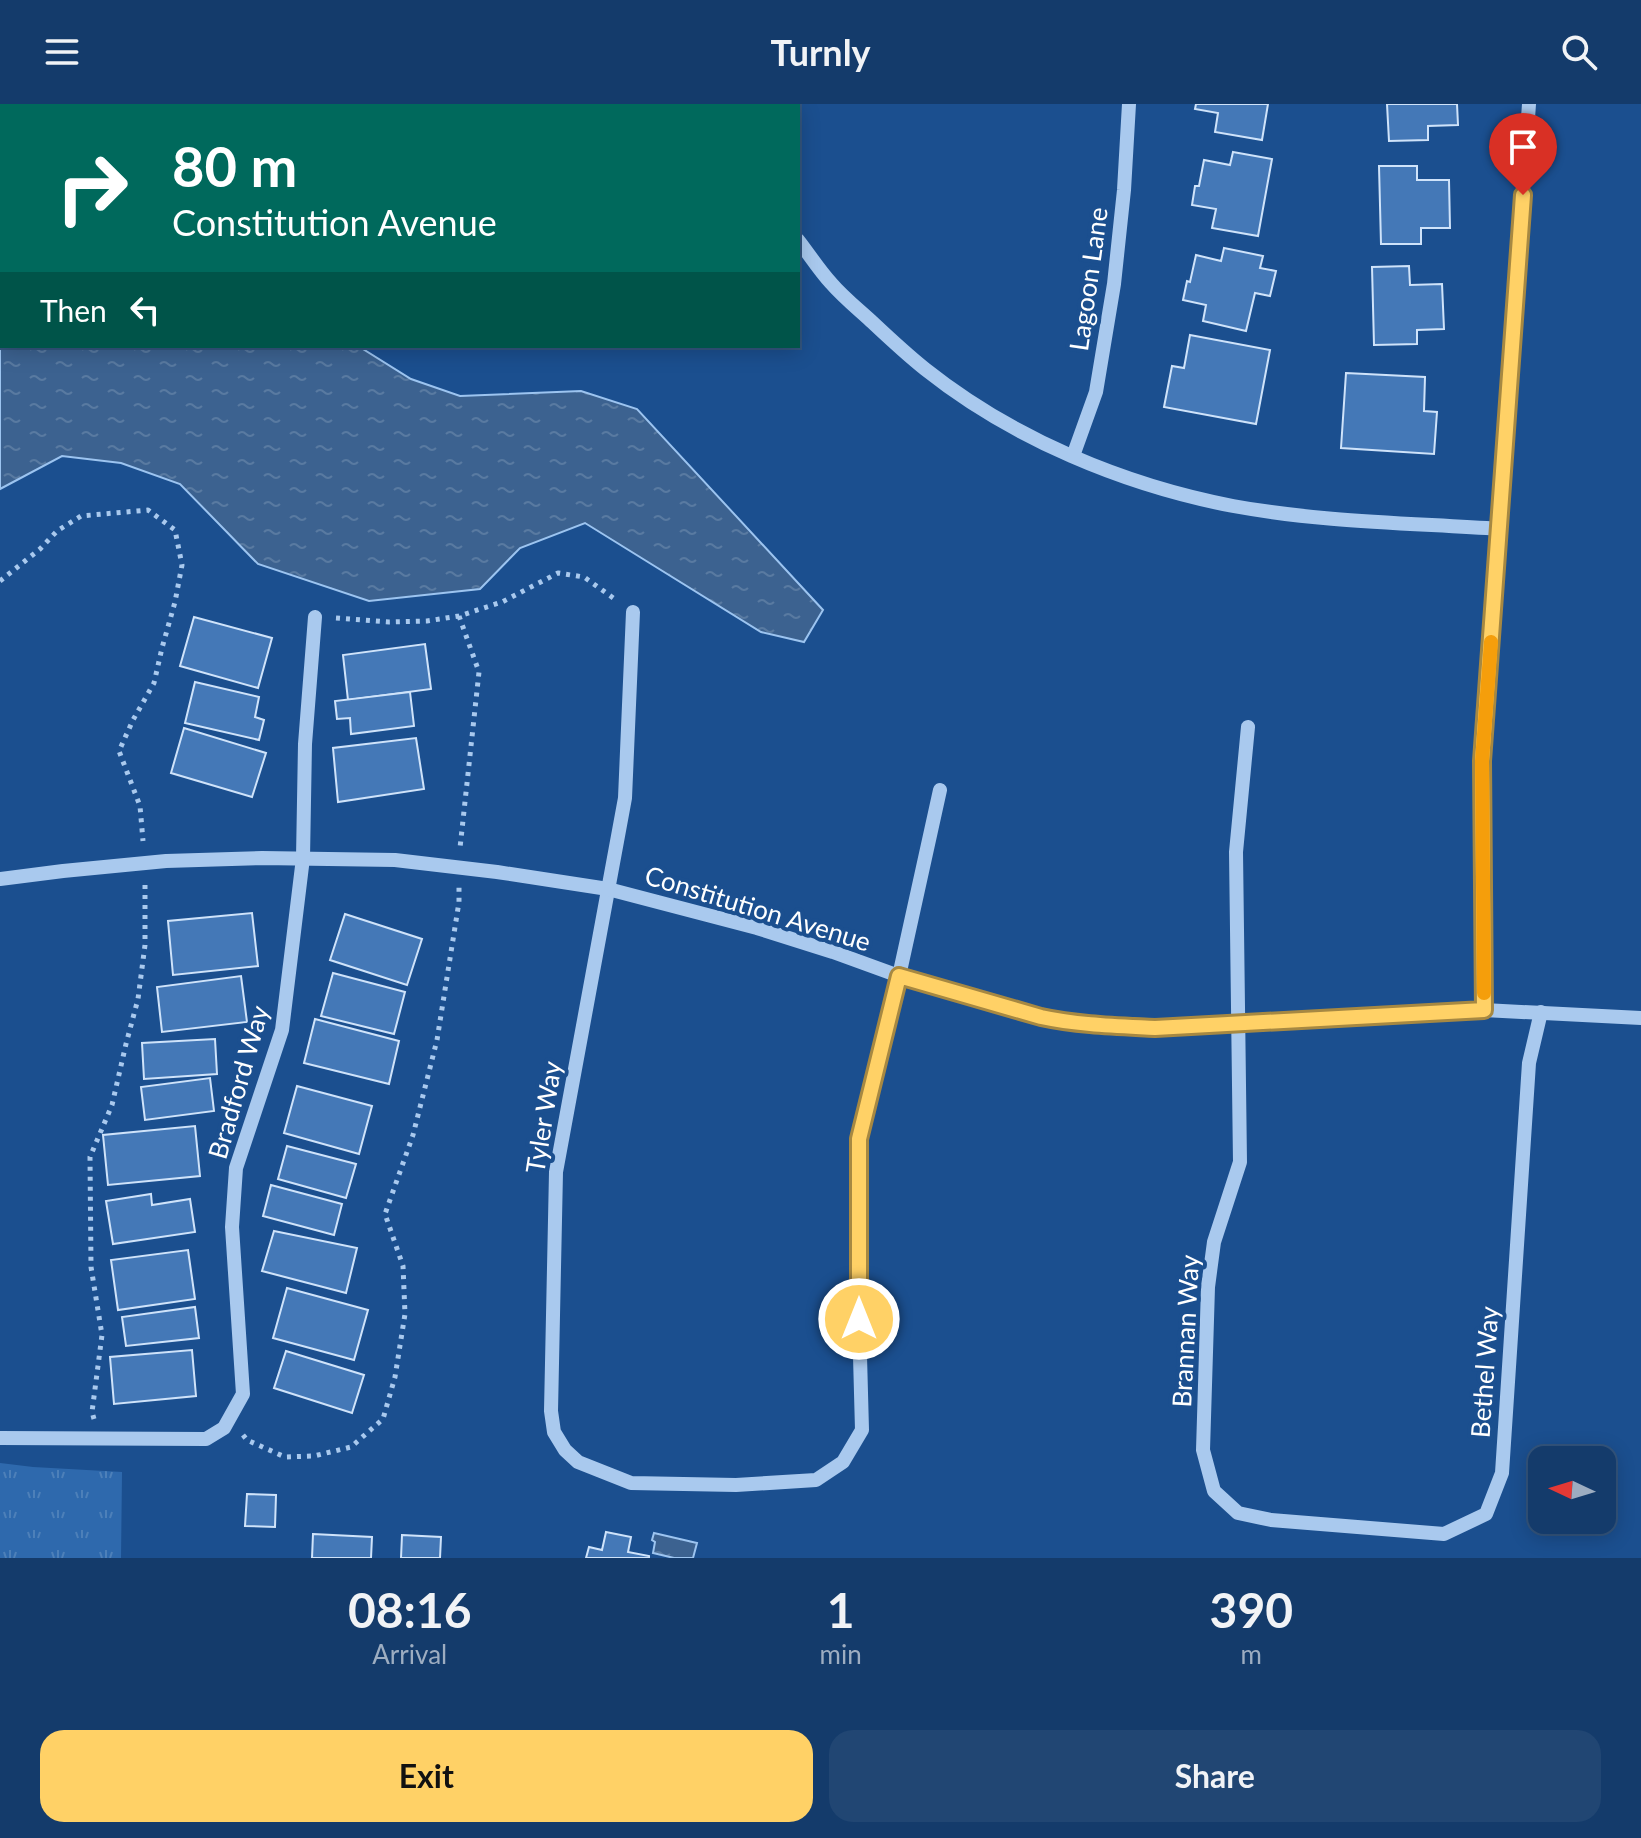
<!DOCTYPE html>
<html lang="en">
<head>
<meta charset="utf-8">
<style>
  body { margin:0; font-family:Lato,sans-serif; background:#214673; color:#f1f3f6; height:100vh; display:flex; flex-direction:column; font-size:30px; white-space:nowrap }
  * { box-sizing:border-box; margin:0 }
  p { font-size:26px; color:#9dadc1 }
  .icon { flex:none; width:44px; height:44px; fill:none; stroke:currentColor; stroke-width:2; stroke-linecap:round; stroke-linejoin:round }
  .map { position:relative; height:1454px; overflow:hidden }
  .sheet { display:flex; flex-direction:column; background:#143b6b; flex:1 }
  .sheet>* { flex:none }
  .hud { position:absolute; left:0px; top:0px; width:800px; height:244px; box-shadow:0 4px 20px #0003,0 0 0 2px #33557e; background:#00695c; color:#fff; overflow:hidden }
  .needle { width:52px; rotate:274deg }
  .controls { position:absolute; left:1528px; top:1342px; display:grid; gap:16px }
  .controls a { display:grid; place-items:center; width:88px; height:88px; border-radius:16px; background:#143b6b; box-shadow:0 4px 20px #0003,0 0 0 2px #33557e; font-size:40px }
  .pin { position:absolute; display:grid; place-items:center; width:68px; height:68px; color:#fff; margin:-82px -34px; border-radius:50% 50% 50% 0; rotate:-45deg; box-shadow:0 0 8px #0007 }
  .pin .icon { rotate:45deg }
  .me { position:absolute; width:88px; margin:-44px; rotate:0deg; stroke-linejoin:round; filter:drop-shadow(0 0 6px #0008) }
  .turn { display:flex; align-items:center; gap:28px; height:168px; padding:0 40px; font-size:36px }
  .turn .icon { width:104px; height:104px; stroke-width:2.5 }
  .turn b { display:block; font-size:56px; line-height:68px }
  .then { display:flex; align-items:center; height:76px; padding:0 40px; background:#0003; gap:16px; font-size:30px }
  .eta { display:flex; justify-content:space-evenly; align-items:center; height:136px; text-align:center }
  .eta b { font-size:48px; font-weight:700; line-height:56px }
  .cta { display:flex; gap:16px; margin-top:auto; padding:16px 40px }
  .cta a { flex:1; height:92px; border-radius:24px; background:#ffd166; color:#111; font-size:32px; font-weight:700; line-height:92px; text-align:center }
  .cta a+a { background:#214673; color:#f1f3f6 }
  header { display:flex; justify-content:space-between; align-items:center; height:104px; padding:0 40px; background:#143b6b; font-size:36px; font-weight:700 }
  .map>svg:first-child { display:block }
  .park { fill:url(#park-tufts) }
  .water { fill:url(#water-ripples); stroke:#9cc4f0; stroke-width:2 }
  .building { fill:#4478b7; stroke:#cfe3fa; stroke-width:2 }
  .lines { fill:none; stroke-linecap:round; stroke-linejoin:round }
  .path { stroke:#a9c9ee; stroke-width:5; stroke-dasharray:4 6; stroke-linecap:butt }
  .minor { stroke:#a9c9ee; stroke-width:14 }
  .route-casing { stroke:#a68842; stroke-width:20 }
  .route { stroke:#ffd166; stroke-width:14 }
  .slow { stroke:#f59e0b; stroke-width:14 }
  .labels { text-anchor:middle; dominant-baseline:central; stroke-width:8; stroke-linejoin:round; paint-order:stroke }
  .street-label { font-size:26px; fill:#fff; stroke:#1b4f8f }
</style>
</head>
<body>
<header><svg class="icon" aria-label="menu" viewBox="0 0 24 24"><path d="M4 6h16M4 12h16M4 18h16"/></svg>Turnly<svg class="icon" aria-label="search" viewBox="0 0 24 24"><circle cx="10" cy="10" r="6"/><path d="M15 15l6 6"/></svg></header>
<div class="map">
<svg width="1641" height="1454" viewBox="0 0 1641 1454">
  <defs>
    <pattern id="park-tufts" width="24" height="20" patternUnits="userSpaceOnUse" patternTransform="scale(2)"><rect width="24" height="20" fill="#2e69ad"/><path d="M3 7l-1-3M5 7V3M7 7l1-3M15 17l-1-3M17 17v-4M19 17l1-3" fill="none" stroke="#4d80b9"/></pattern>
    <pattern id="water-ripples" width="26" height="14" patternUnits="userSpaceOnUse" patternTransform="scale(2)"><rect width="26" height="14" fill="#3c6290"/><path d="M2 4q2-2 4 0t4 0M15 11q2-2 4 0t4 0" fill="none" stroke="#597aa1"/></pattern>
  </defs>
  <rect width="100%" height="100%" fill="#1b4f8f"/>
  <path class="park" d="M0,1359L33,1363L122,1368L121,1454H0Z"/>
  <g class="water">
    <path d="M0,0H93L95,2H2V242H358L411,275L460,292L581,287L637,305L823,506L804,538L761,528L585,419L520,444L480,485L369,497L258,460L180,380L121,359L62,352L0,385Z"/>
    <path d="M654,1429L697,1439L693,1454H674L653,1449L655,1438L652,1436Z"/>
  </g>
  <g class="building">
    <path d="M1196,0H1268L1262,36L1215,28L1218,9L1195,5Z"/>
    <path d="M1387,0H1457L1458,21L1428,22V36L1389,37Z"/>
    <path d="M1233,48L1272,55L1258,132L1212,124L1216,105L1192,101L1195,82H1199L1204,56L1230,61Z"/>
    <path d="M1379,62H1417V76H1449L1450,124H1421V140H1381Z"/>
    <path d="M1224,144L1263,152L1260,164L1276,167L1270,192L1255,189L1246,227L1203,217L1206,201L1183,196L1187,177L1190,178L1196,151L1221,157Z"/>
    <path d="M1409,162L1410,181L1442,180L1444,225L1417,226V240L1374,241L1372,163Z"/>
    <path d="M1190,231L1270,246L1256,320L1164,303L1172,262L1184,264Z"/>
    <path d="M1346,269L1425,273L1424,307L1437,308L1434,350L1341,344Z"/>
    <path d="M194,513L272,534L258,584L180,562Z"/>
    <path d="M425,540L431,585L348,596L343,551Z"/>
    <path d="M195,578L259,593L255,613L264,616L259,636L185,619Z"/>
    <path d="M410,588L414,622L351,630L350,614L337,615L335,597Z"/>
    <path d="M184,624L266,649L252,693L171,669Z"/>
    <path d="M416,634L424,685L338,698L333,644Z"/>
    <path d="M252,809L258,862L173,871L168,817Z"/>
    <path d="M345,810L422,835L407,881L330,856Z"/>
    <path d="M333,869L405,888L394,930L321,912Z"/>
    <path d="M241,872L247,918L162,928L157,883Z"/>
    <path d="M315,915L399,937L389,980L304,959Z"/>
    <path d="M215,935L217,970L144,975L142,939Z"/>
    <path d="M210,974L214,1007L145,1016L141,983Z"/>
    <path d="M297,982L372,1002L359,1050L284,1029Z"/>
    <path d="M195,1022L200,1072L108,1081L103,1031Z"/>
    <path d="M287,1042L356,1060L346,1094L278,1075Z"/>
    <path d="M271,1081L342,1100L334,1131L263,1112Z"/>
    <path d="M151,1090L152,1101L190,1095L195,1128L113,1140L106,1097Z"/>
    <path d="M274,1127L357,1144L346,1189L262,1167Z"/>
    <path d="M188,1146L195,1195L118,1206L111,1156Z"/>
    <path d="M287,1184L368,1206L354,1256L273,1234Z"/>
    <path d="M195,1203L199,1234L126,1242L122,1213Z"/>
    <path d="M192,1246L196,1292L114,1300L110,1253Z"/>
    <path d="M286,1247L364,1271L352,1309L274,1284Z"/>
    <path d="M247,1390L276,1391L275,1423L245,1422Z"/>
    <path d="M606,1428L631,1433L628,1448L649,1452V1454H586L589,1443L602,1446Z"/>
    <path d="M313,1430L372,1433L371,1454H312Z"/>
    <path d="M402,1431L441,1433L440,1454H401Z"/>
  </g>
  <g class="lines">
    <g class="path">
      <path d="M0,477L40,445L57,427L81,412L148,406L175,426L182,461L175,498L162,544L154,579L133,616L119,647L140,702L143,737"/>
      <path d="M459,512L479,568L460,744"/>
      <path d="M336,514L389,518L427,517L459,512L502,498L558,469L584,473L616,496"/>
      <path d="M94,1315L92,1308L102,1231L91,1163L90,1053L112,1001L126,940L138,895L145,841V779"/>
      <path d="M243,1331L247,1336L285,1353L314,1352L351,1343L383,1315L395,1273L405,1210L403,1162L385,1110L413,1031L437,936L459,798V782"/>
    </g>
    <g class="minor">
      <path d="M707,0L708,2"/>
      <path d="M507,2L510,0"/>
      <path d="M798,136C809,150 819,166 831,179C843,193 858,205 871,217C888,233 906,250 925,265C1013,335 1124,381 1233,402C1320,418 1411,419 1499,425"/>
      <path d="M1073,352L1096,288L1114,180L1124,86L1129,0"/>
      <path d="M633,508L625,694L556,1068L551,1307L554,1328L565,1346L578,1358L631,1379L736,1381L816,1376L843,1358L862,1326L859,1215V1035L899,872L940,686"/>
      <path d="M1248,623L1236,748L1240,1058L1214,1138L1208,1183L1203,1346L1214,1387L1238,1409L1271,1416L1444,1430L1486,1410L1502,1369L1529,959L1541,908"/>
      <path d="M0,775L63,767L166,757L262,754L395,756L497,768L608,785L757,824L833,848L899,872L1018,907L1064,918L1155,924L1484,906L1641,914"/>
      <path d="M1484,906L1482,657L1529,0"/>
      <path d="M0,1334L206,1335L224,1324L243,1290L232,1123L236,1064L282,926L303,754L305,640L315,513"/>
    </g>
  </g>
  <g class="lines">
    <g class="route-casing">
      <path id="route" d="M859,1215V1035L899,872L1041,913C1078,921 1117,922 1155,924L1484,906L1482,657L1523,91"/>
    </g>
    <use href="#route" class="route"/>
    <path class="slow" d="M1484,889L1482,657L1491,538"/>
  </g>
  <g class="labels">
    <g class="street-label">
      <text transform="translate(1088 175) rotate(-82)">Lagoon Lane</text>
      <text transform="translate(758 804) rotate(17)">Constitution Avenue</text>
      <text transform="translate(238 978) rotate(-74)">Bradford Way</text>
      <text transform="translate(543 1013) rotate(-81)">Tyler Way</text>
      <text transform="translate(1185 1227) rotate(-87)">Brannan Way</text>
      <text transform="translate(1484 1268) rotate(-86)">Bethel Way</text>
    </g>
  </g>
</svg>
<div class="controls">
<a><svg class="needle" viewBox="-14 -14 28 28"><path d="M0-13l5 13h-10z" fill="#e53935"/><path d="M0 13l5-13h-10z" fill="#9dadc1"/></svg></a>
</div>
<div class="pin" style="left:1523px;top:91px;background:#d93025"><svg class="icon" aria-label="arrive" viewBox="0 0 24 24"><path d="M6 21V4h12l-3 4 3 4H6"/></svg></div>
<svg class="me" style="left:859px;top:1215px" viewBox="-20 -20 40 40"><circle r="17" fill="#ffd166" stroke="#fff" stroke-width="3"/><path d="M0-11L8 9 0 5-8 9z" fill="#fff"/></svg>
<div class="hud">
<div class="turn"><svg class="icon" aria-label="right" viewBox="0 0 24 24"><path d="M7 20v-9h11M14 6l5 5-5 5"/></svg><div><b>80 m</b>Constitution Avenue</div></div>
<div class="then">Then<svg class="icon" aria-label="left" viewBox="0 0 24 24"><path d="M17 20v-9H6M10 6l-5 5 5 5"/></svg></div>
</div>
</div>
<section class="sheet">
<div class="eta">
<div><b>08:16</b><p>Arrival</p></div>
<div><b>1</b><p>min</p></div>
<div><b>390</b><p>m</p></div>
</div>
<div class="cta"><a>Exit</a><a>Share</a></div>
</section>
</body>
</html>
